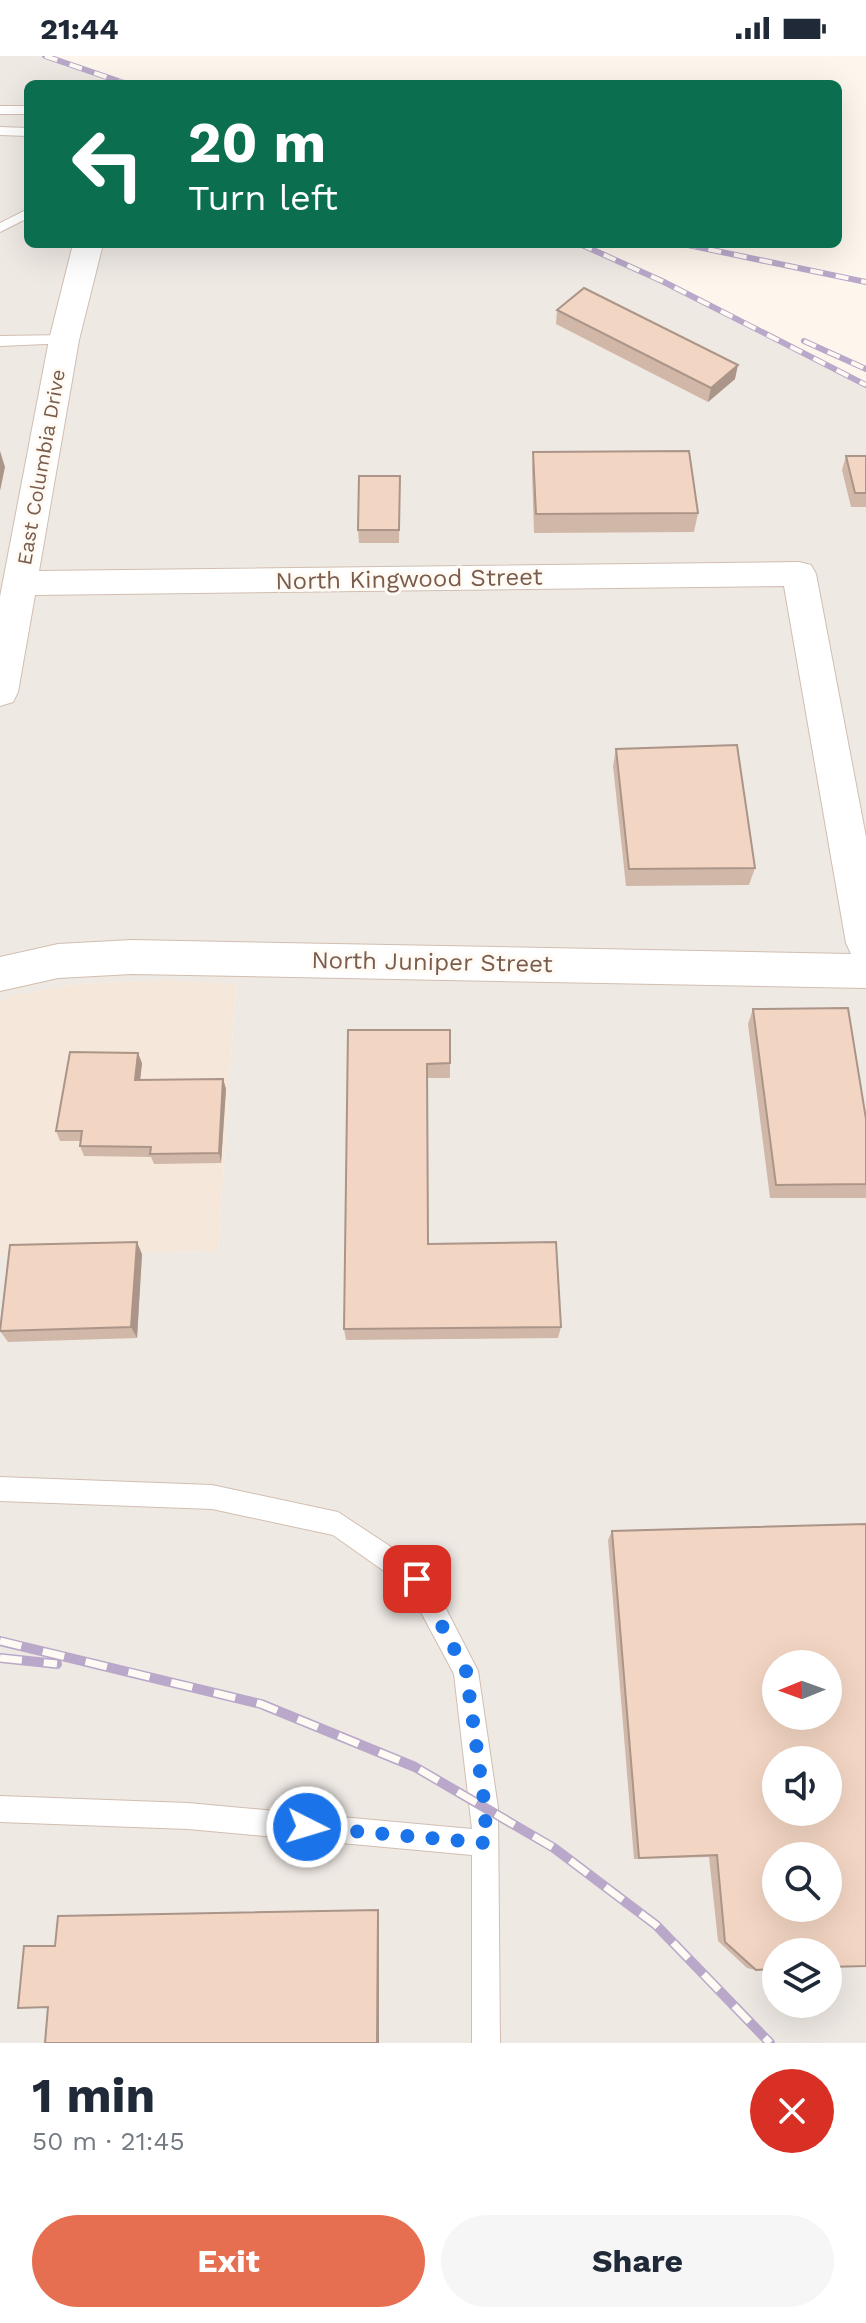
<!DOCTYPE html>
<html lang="en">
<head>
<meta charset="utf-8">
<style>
  body { margin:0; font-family:"Work Sans",sans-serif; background:#f6f6f7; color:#1f2937; height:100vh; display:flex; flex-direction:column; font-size:30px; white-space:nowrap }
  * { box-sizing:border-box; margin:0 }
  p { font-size:26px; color:#747a83 }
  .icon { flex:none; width:44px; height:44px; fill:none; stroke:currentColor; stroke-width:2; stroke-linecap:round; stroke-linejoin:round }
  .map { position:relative; height:1987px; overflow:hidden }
  .details { display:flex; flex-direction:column; background:#fff; flex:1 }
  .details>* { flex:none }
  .guide { position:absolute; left:24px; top:24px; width:818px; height:168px; border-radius:12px; box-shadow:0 8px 32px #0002; background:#0b6e4f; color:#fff; overflow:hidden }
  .needle { width:52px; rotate:269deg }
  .fabs { position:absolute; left:762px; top:1594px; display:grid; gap:16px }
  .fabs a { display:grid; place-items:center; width:80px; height:80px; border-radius:50%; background:#fff; box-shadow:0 8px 32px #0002; font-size:40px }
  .pin { position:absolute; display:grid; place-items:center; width:68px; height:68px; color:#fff; margin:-34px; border-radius:16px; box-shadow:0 4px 12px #0006 }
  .me { position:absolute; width:88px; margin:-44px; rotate:95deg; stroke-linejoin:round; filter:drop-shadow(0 0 6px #0008) }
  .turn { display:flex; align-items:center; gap:28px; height:168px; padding:0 32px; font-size:36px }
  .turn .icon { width:104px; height:104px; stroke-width:2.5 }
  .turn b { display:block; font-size:56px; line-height:68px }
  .round { display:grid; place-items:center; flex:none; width:84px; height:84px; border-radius:42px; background:#f6f6f7 }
  .summary { display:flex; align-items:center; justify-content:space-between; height:136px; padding:0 32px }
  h1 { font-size:48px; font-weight:700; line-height:60px }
  .button { display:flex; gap:16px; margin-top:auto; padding:16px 32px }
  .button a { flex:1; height:92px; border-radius:48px; background:#e76f51; color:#fff; font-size:32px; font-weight:700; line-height:92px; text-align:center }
  .button a+a { background:#f6f6f7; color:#1f2937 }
  .status { display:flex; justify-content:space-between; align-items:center; height:56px; padding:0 40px; background:#fff; direction:ltr }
  .status svg { height:22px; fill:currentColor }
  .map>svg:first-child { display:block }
  .residential { fill:#f5e8da }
  .industrial { fill:#efe9e4; fill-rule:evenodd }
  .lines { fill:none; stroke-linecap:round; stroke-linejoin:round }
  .service-casing { stroke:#d1beb0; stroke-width:2 }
  .minor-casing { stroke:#d1beb0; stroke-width:2 }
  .service { fill:#fff; fill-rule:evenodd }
  .minor { fill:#fff; fill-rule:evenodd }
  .rail-far1-casing { stroke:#b9a8c9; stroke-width:6 }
  .rail-casing { stroke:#b9a8c9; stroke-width:10 }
  .rail-far1 { stroke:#fffaf3; stroke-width:4; stroke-dasharray:13; stroke-linecap:butt }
  .rail { stroke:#fffaf3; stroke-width:7; stroke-dasharray:22; stroke-linecap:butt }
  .wall { fill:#d1b7a8 }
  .shaded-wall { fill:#aa9588 }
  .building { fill:#f3d5c3; stroke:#aa9588; stroke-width:2; fill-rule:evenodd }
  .route { stroke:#1a73e8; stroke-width:14; stroke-dasharray:0 25.2 }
  .labels { text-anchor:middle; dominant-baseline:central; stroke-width:6; stroke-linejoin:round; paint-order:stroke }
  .far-street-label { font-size:20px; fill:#7a5c4d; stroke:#fffaf3 }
  .street-label { font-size:24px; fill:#7a5c4d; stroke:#fffaf3 }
</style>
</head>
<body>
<div class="status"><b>21:44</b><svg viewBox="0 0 49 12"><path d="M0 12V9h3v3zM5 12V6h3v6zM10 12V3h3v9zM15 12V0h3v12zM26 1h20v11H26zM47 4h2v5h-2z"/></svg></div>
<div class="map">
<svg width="866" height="1987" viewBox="0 0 866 1987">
  <rect width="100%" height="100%" fill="#fdf6ec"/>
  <path class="residential" d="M169,924L236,927L218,1195L0,1199V947L9,940L74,928Z"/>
  <path class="industrial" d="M0,0H45L127,28H28V188H577L662,225L866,329V1987H0V1199L218,1195L236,928L169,924L74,928L10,940L0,947ZM776,1608H828V1660H776ZM776,1704H828V1756H776ZM776,1800H828V1852H776ZM776,1896H828V1948H776Z"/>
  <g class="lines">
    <g class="service-casing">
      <g id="service">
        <rect x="0" y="50" width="28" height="8"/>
        <path d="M0,71L28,72V80L0,79Z"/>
        <path d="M28,153V162L0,176V167Z"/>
        <path d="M64,279L71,284L69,287L0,290V280Z"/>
        <path d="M0,1421L212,1429L338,1456L426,1514L478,1615L498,1752L500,1987H472V1799L188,1773L0,1766V1740L188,1747L472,1773L454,1618L408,1532L333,1479L212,1453L0,1445Z"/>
      </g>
    </g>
    <g class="minor-casing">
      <path id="minor" d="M73,188H103L79,284L39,515L799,506L811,509L816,518L866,781V932L132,918L58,922L0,935V901L58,888L132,884L851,898L846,887L784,530L35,539L18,636L13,646L0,650V541L49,284Z"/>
    </g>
    <use href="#service" class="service"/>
    <use href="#minor" class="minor"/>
    <g class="rail-far1-casing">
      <g id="rail-far1">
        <path d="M45,0L127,28"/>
        <path d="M580,188L662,225L866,329"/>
        <path d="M683,188L866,226"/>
        <path d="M804,285L866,313"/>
      </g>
    </g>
    <g class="rail-casing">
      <g id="rail">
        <path d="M0,1585L261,1648L415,1711L554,1792L656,1869L770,1987"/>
        <path d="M0,1602L57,1608"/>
      </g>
    </g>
    <use href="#rail-far1" class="rail-far1"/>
    <use href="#rail" class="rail"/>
  </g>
  <g class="wall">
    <path d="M557,254L735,323L708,346L556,268Z"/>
    <path d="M533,396L698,457L694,476L534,477L532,415Z"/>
    <path d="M846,400H866V451H851L842,414Z"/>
    <path d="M400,420L399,487H359L358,474Z"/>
    <path d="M616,693L755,812L749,829L626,830L613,710Z"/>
    <path d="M753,953L866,1063V1142H770L748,968Z"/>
    <path d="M348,974H450V1022H428V1188L561,1271L558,1282L346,1284L344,1273Z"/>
    <path d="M142,1007L140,1024L223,1023L226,1033L221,1107L154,1108L151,1101L84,1100L80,1090V1085H60L56,1075Z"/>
    <path d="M142,1198L137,1282L8,1286L0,1275Z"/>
    <path d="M612,1475L756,1914L747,1912L718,1885L709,1801L634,1803L608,1484Z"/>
  </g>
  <g class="shaded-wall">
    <path d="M738,309L735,323L708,346L711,332Z"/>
    <path d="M0,395L5,411L0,435Z"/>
    <path d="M138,997L142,1007L139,1034L135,1024Z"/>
    <path d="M223,1023L226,1033L221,1107L219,1097Z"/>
    <path d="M137,1186L142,1198L137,1282L131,1271Z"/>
    <path d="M378,1854H379V1987H377Z"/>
  </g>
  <g class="building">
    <path d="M584,232L738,309L711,332L557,254Z"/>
    <path d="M689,395L698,457L536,458L533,396Z"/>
    <path d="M846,400H866V437H855Z"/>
    <path d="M359,420H400L399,474H358Z"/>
    <path d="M737,689L755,812L629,813L616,693Z"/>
    <path d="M848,952L866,1063V1128L776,1129L753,953Z"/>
    <path d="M348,974H450V1007L427,1008L428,1188L556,1186L561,1271L344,1273Z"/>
    <path d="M70,996L138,997L135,1024L223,1023L219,1097L150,1098L151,1091L80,1090L82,1075H56Z"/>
    <path d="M137,1186L131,1271L0,1275L10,1189Z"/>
    <path d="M866,1468V1910L828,1911V1896H776V1913L756,1914L725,1886L717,1799L639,1802L612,1475ZM776,1608H828V1660H776ZM776,1704H828V1756H776ZM776,1800H828V1852H776Z"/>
    <path d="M378,1854L377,1987H45L48,1951L18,1952L24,1890H55L58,1860Z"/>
  </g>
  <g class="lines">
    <path class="route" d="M307,1771L486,1787L485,1752L466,1615L417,1523"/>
  </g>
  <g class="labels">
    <g class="far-street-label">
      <text transform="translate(41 411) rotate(-80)">East Columbia Drive</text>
    </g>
    <g class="street-label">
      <text transform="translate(409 523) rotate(-1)">North Kingwood Street</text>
      <text transform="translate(432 906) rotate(1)">North Juniper Street</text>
    </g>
  </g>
</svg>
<div class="fabs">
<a><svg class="needle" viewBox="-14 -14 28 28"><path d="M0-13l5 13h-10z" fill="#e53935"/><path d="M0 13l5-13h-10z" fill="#747a83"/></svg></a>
<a><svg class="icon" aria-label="sound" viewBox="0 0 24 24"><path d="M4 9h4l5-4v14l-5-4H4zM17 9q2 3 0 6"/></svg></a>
<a><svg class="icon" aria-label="search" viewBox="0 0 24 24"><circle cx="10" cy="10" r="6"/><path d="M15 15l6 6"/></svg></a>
<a><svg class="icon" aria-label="layers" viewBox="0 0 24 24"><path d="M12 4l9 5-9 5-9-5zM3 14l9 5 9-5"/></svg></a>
</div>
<div class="pin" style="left:417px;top:1523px;background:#d93025"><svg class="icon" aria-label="arrive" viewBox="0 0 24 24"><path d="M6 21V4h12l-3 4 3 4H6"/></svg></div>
<svg class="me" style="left:307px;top:1771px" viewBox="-20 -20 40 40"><circle r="17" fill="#1a73e8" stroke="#fff" stroke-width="3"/><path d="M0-11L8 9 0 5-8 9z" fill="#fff"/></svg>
<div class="guide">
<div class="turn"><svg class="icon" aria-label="left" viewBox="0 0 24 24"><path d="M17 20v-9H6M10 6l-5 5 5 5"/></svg><div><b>20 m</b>Turn left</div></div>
</div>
</div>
<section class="details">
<div class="summary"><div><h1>1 min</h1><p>50 m · 21:45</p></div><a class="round" style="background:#d93025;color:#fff"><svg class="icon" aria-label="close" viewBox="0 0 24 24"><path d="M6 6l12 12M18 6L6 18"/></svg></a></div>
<div class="button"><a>Exit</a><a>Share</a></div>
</section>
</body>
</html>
